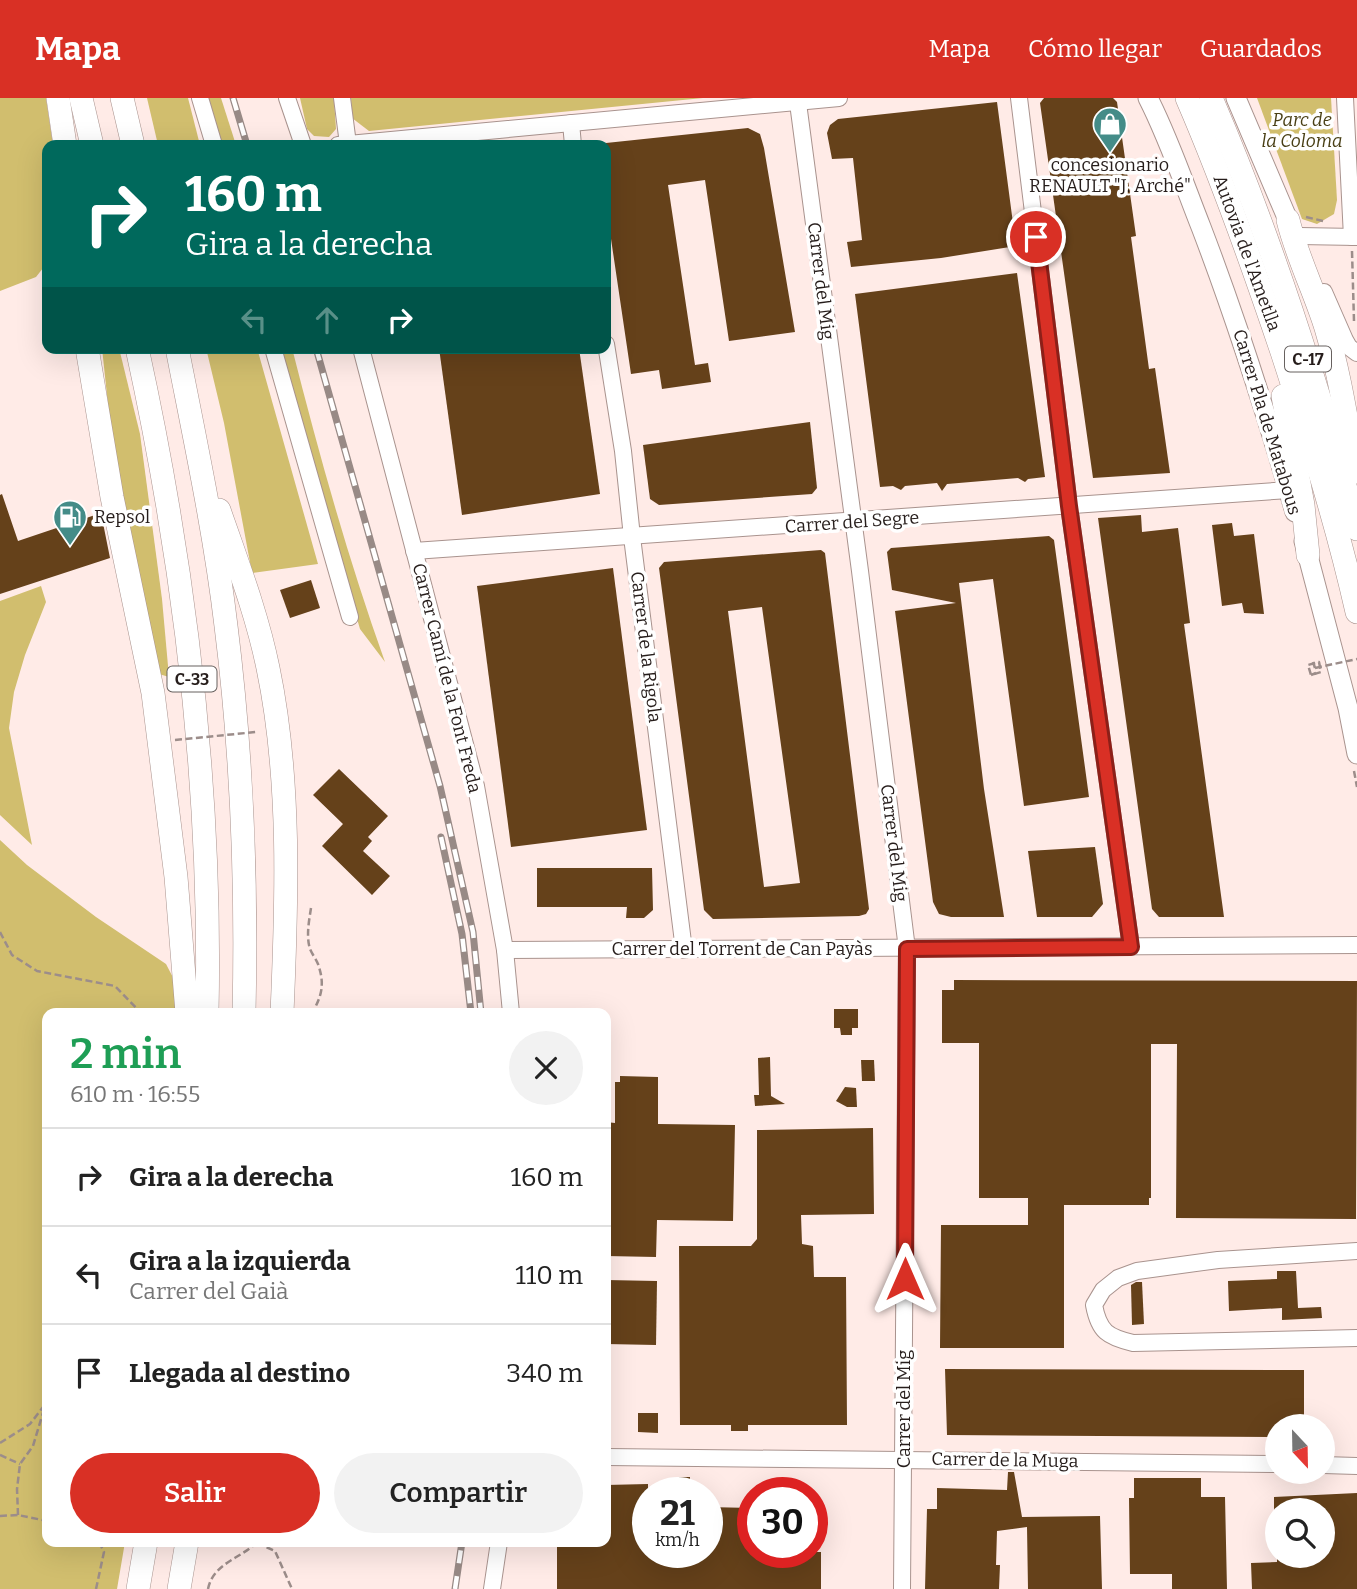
<!DOCTYPE html>
<html lang="es">
<head>
<meta charset="utf-8">
<style>
  body { margin:0; font-family:Bitter,serif; background:#f2f2f2; color:#222; height:100vh; display:flex; flex-direction:column; font-size:26px; white-space:nowrap }
  * { box-sizing:border-box; margin:0 }
  p { font-size:23px; color:#767676 }
  .icon { flex:none; width:38px; height:38px; fill:none; stroke:currentColor; stroke-width:2; stroke-linecap:round; stroke-linejoin:round }
  .map { position:relative; flex:1; overflow:hidden }
  .sheet { position:absolute; left:42px; top:910px; width:569px; height:539px; display:flex; flex-direction:column; background:#fff; border-radius:14px; box-shadow:0 7px 28px #0002 }
  .sheet>* { flex:none }
  .hud { position:absolute; left:42px; top:42px; width:569px; height:214px; border-radius:14px; box-shadow:0 7px 28px #0002; background:#00695c; color:#fff; overflow:hidden }
  .needle { width:46px; rotate:158deg }
  .buttons { position:absolute; left:1265px; top:1316px; display:grid; gap:14px }
  .buttons a { display:grid; place-items:center; width:70px; height:70px; border-radius:50%; background:#fff; box-shadow:0 7px 28px #0002; font-size:35px }
  .speed { position:absolute; left:632px; top:1379px; display:flex; gap:14px; font-size:35px; font-weight:700; text-align:center }
  .speed>* { display:grid; place-content:center; width:91px; height:91px; border-radius:50%; background:#fff; box-shadow:0 7px 28px #0002; line-height:1 }
  .speed small { font-size:18px; font-weight:400 }
  .speed .limit { border:10px solid #d22; background:#fff; color:#111 }
  .pin { position:absolute; display:grid; place-items:center; width:60px; height:60px; color:#fff; margin:-30px; border:4px solid #fff; border-radius:50%; box-shadow:0 2px 7px #0007 }
  .me { position:absolute; width:77px; margin:-38px; rotate:0deg; stroke-linejoin:round; filter:drop-shadow(0 0 5px #0008) }
  .turn { display:flex; align-items:center; gap:24px; height:147px; padding:0 28px; font-size:32px }
  .turn .icon { width:91px; height:91px; stroke-width:2.5 }
  .turn b { display:block; font-size:49px; line-height:60px }
  .lanes { display:flex; align-items:center; height:66px; padding:0 28px; background:#0003; justify-content:center; gap:35px; direction:ltr }
  .lanes .off { opacity:.35 }
  .round { display:grid; place-items:center; flex:none; width:74px; height:74px; border-radius:37px; background:#f2f2f2 }
  .summary { display:flex; align-items:center; justify-content:space-between; height:119px; padding:0 28px }
  h1 { font-size:42px; font-weight:600; line-height:52px; color:#1e9e55 }
  .action { display:flex; gap:14px; margin-top:auto; padding:14px 28px }
  .action a { flex:1; height:80px; border-radius:42px; background:#d93025; color:#fff; font-size:28px; font-weight:600; line-height:80px; text-align:center }
  .action a+a { background:#f2f2f2; color:#222 }
  ul { padding:0; list-style:none }
  li { display:flex; align-items:center; gap:21px; height:98px; padding:0 28px; border-top:2px solid #e0e0e0 }
  li div { flex:1 }
  li b { display:block; font-size:26px }
  li em { font-style:normal }
  header { display:flex; align-items:center; gap:42px; box-sizing:border-box; height:98px; padding:0 35px; background:#d93025; color:#fff }
  header strong { font-size:33px }
  nav { display:flex; gap:38px; margin-inline-start:auto; font-size:24px }
  .map>svg:first-child { display:block }
  .green { fill:#d1be6e }
  .building { fill:#65411a; fill-rule:evenodd }
  .lines { fill:none; stroke-linecap:round; stroke-linejoin:round }
  .minor-casing { stroke:#a9938e; stroke-width:18 }
  .major-casing { stroke:#a9938e; stroke-width:21 }
  .highway-casing { stroke:#a9938e; stroke-width:24 }
  .path { stroke:#9c8d8a; stroke-width:2.5; stroke-dasharray:7 3.5; stroke-linecap:butt }
  .minor { stroke:#fff; stroke-width:16 }
  .major { stroke:#fff; stroke-width:19 }
  .highway { stroke:#fff; stroke-width:23 }
  .rail-casing { stroke:#988a86; stroke-width:7 }
  .rail { stroke:#fff; stroke-width:4.5; stroke-dasharray:13; stroke-linecap:butt }
  .path-bridge { stroke:#9c8d8a; stroke-width:2.5; stroke-dasharray:7 3.5; stroke-linecap:butt }
  .route-casing { stroke:#8d1f18; stroke-width:18 }
  .route { stroke:#d93025; stroke-width:12 }
  .labels { text-anchor:middle; dominant-baseline:central; stroke-width:7; stroke-linejoin:round; paint-order:stroke }
  .shield { fill:#fff; stroke:#67615f; stroke-width:2 }
  .shield-label { font-size:16px; font-weight:bold; fill:#261d1b }
  .park-label { font-size:18px; font-style:italic; fill:#493f15; stroke:#fff }
  .poi-label { font-size:18px; fill:#261d1b; stroke:#fff }
  .street-label { font-size:18px; fill:#261d1b; stroke:#fff }
</style>
</head>
<body>
<header>
<strong>Mapa</strong>
<nav><a>Mapa</a><a>Cómo llegar</a><a>Guardados</a></nav>
</header>
<div class="map">
<svg width="1357" height="1491" viewBox="0 0 1357 1491">
  <rect width="100%" height="100%" fill="#ffebe7"/>
  <g class="green">
    <path d="M0,0H46L53,47H47V165L36,179L0,193Z"/>
    <path d="M147,0H188L200,47H158Z"/>
    <path d="M206,0H221L236,47H219Z"/>
    <path d="M300,0H334L336,31L329,39L314,38L307,31Z"/>
    <path d="M351,0H703L369,33L352,20Z"/>
    <path d="M1257,0H1331L1337,102L1334,116L1317,126L1302,121Z"/>
    <path d="M102,250H119L140,336L162,501L169,579L159,576L113,354Z"/>
    <path d="M206,250H257L318,466L252,475L224,325Z"/>
    <path d="M279,250H292C319,356 348,461 385,564L360,531Z"/>
    <path d="M41,488L46,504L25,557L14,594L9,630L32,747L0,717V503Z"/>
    <path d="M0,742L27,767L96,819L166,866L181,895L180,915H47V1444H125L117,1491H0Z"/>
  </g>
  <g class="building">
    <path d="M1044,0H1113L1117,4L1136,138L1131,139L1149,271L1155,270L1170,375L1093,380L1040,5Z"/>
    <path d="M997,4L1016,148L941,160L851,169L847,144L862,142L853,60L832,61L827,35L830,27L838,21Z"/>
    <path d="M748,30L760,36L764,50L795,234L729,243L705,82L668,87L695,267L708,265L711,284L662,291L659,272L631,276L606,107V45Z"/>
    <path d="M1017,175L1045,379L1028,381L1025,384L1018,380L947,386L942,393L937,385L905,388L901,392L893,388L880,389L855,196Z"/>
    <path d="M439,250H579L600,396L462,417Z"/>
    <path d="M810,324L817,390L812,396L659,407L650,401L643,347Z"/>
    <path d="M2,396L18,443L101,415L110,460L0,496V397Z"/>
    <path d="M1141,417L1142,434L1178,430L1190,525L1184,526L1224,819H1159L1152,811L1098,420Z"/>
    <path d="M1232,425L1234,438L1254,436L1264,516L1244,515L1242,505L1222,508L1212,427Z"/>
    <path d="M1049,438L1054,442L1089,699L1024,708L993,481L959,485L984,691L1004,819H951L939,816L933,804L895,513L956,505L892,492L887,454L891,450Z"/>
    <path d="M821,452L825,455L869,811L866,816L859,818L713,821L704,812L659,470L664,464ZM762,509L800,785L764,789L728,513Z"/>
    <path d="M613,470L647,732L511,749L477,488Z"/>
    <path d="M311,482L320,510L290,520L280,492Z"/>
    <path d="M339,671L388,718L368,739L372,743L363,753L390,778L372,797L322,748L343,726L313,697Z"/>
    <path d="M1095,749L1103,806L1092,819H1037L1028,753Z"/>
    <path d="M537,770H652L653,812L644,820H626L627,809H537Z"/>
    <path d="M954,882L1357,883L1356,1121L1176,1120L1177,946H1151V1100H1149V1107H1064V1250H940L941,1127H1028V1100H979V945H942V892H954Z"/>
    <path d="M834,911H858V930H852V937H841L840,930H834Z"/>
    <path d="M770,959L771,998L785,1006L755,1008L754,997H759L758,960Z"/>
    <path d="M861,962H874L875,983H862Z"/>
    <path d="M620,978L658,979V1026L735,1027L733,1123L657,1122L656,1159L606,1158V1024L615,1025V984H620Z"/>
    <path d="M845,989L856,990L857,1009H847L836,1003Z"/>
    <path d="M873,1030L874,1116L801,1117L802,1146L813,1148L814,1179H846L847,1327H748V1333H731V1327H680L679,1148H751L757,1141V1032Z"/>
    <path d="M1277,1173H1296L1298,1210L1321,1209L1322,1220L1282,1222V1210L1229,1213L1228,1183L1277,1181Z"/>
    <path d="M606,1182L657,1183L656,1247L606,1246Z"/>
    <path d="M1136,1184H1142L1144,1226L1132,1227L1131,1187Z"/>
    <path d="M945,1271L1304,1272V1328H1278V1339L947,1337Z"/>
    <path d="M638,1315H658V1335L638,1334Z"/>
    <path d="M1008,1374H1014L1022,1419L1100,1418L1102,1491H1028L1027,1429L997,1433L996,1467H1000L999,1491H925L927,1411H937V1390L1007,1392Z"/>
    <path d="M679,1379H690V1394L678,1393Z"/>
    <path d="M1134,1380H1201V1399H1225L1227,1491H1172V1476H1130L1129,1400H1134Z"/>
    <path d="M648,1386V1454H707V1409L752,1410V1454H821V1491H557V1444H606V1387Z"/>
    <path d="M1357,1395V1491H1252L1251,1465L1277,1464V1458H1323V1412H1274V1399Z"/>
  </g>
  <g class="lines">
    <g class="minor-casing">
      <g id="minor">
        <path d="M200,0L214,47"/>
        <path d="M287,0L303,47"/>
        <path d="M342,0L348,46"/>
        <path d="M1019,0L1069,408L1131,849"/>
        <path d="M1345,0L1352,139"/>
        <path d="M798,5L860,473L907,851L902,1491"/>
        <path d="M571,25L573,47"/>
        <path d="M338,47L839,0"/>
        <path d="M1299,138L1357,139"/>
        <path d="M1324,194L1345,242L1349,249L1357,255"/>
        <path d="M606,246L623,353L632,439L684,852"/>
        <path d="M273,250L350,519"/>
        <path d="M361,250L476,688L505,852L511,915"/>
        <path d="M414,453L1289,392"/>
        <path d="M505,852L1357,847"/>
        <path d="M1357,1153L1218,1162L1137,1173L1118,1180L1103,1192L1094,1207C1099,1234 1108,1239 1133,1245L1357,1240"/>
        <path d="M606,1359L1278,1366"/>
        <path d="M1323,1367L1357,1368"/>
        <path d="M492,1491L499,1444"/>
      </g>
    </g>
    <g class="major-casing">
      <g id="major">
        <path d="M1148,0C1169,41 1184,86 1201,129C1237,223 1267,318 1295,414"/>
        <path d="M1236,0L1288,122"/>
        <path d="M1304,443L1348,610L1357,656"/>
      </g>
    </g>
    <g class="highway-casing">
      <g id="highway">
        <path d="M58,0L65,47"/>
        <path d="M81,0L92,47"/>
        <path d="M122,0L133,47"/>
        <path d="M1187,0C1223,83 1253,168 1282,254C1310,340 1337,426 1357,514"/>
        <path d="M1211,0C1271,139 1317,284 1357,431"/>
        <path d="M1288,122C1297,159 1315,194 1326,230C1340,277 1347,326 1356,374"/>
        <path d="M87,250L112,399L153,595L176,779L187,915"/>
        <path d="M137,250C185,469 212,691 207,915"/>
        <path d="M177,250C195,342 215,435 226,528C242,656 247,786 244,915"/>
        <path d="M1283,298L1303,407L1308,457"/>
        <path d="M219,412C237,464 257,516 268,570C291,680 287,803 282,915"/>
        <path d="M138,1491L146,1444"/>
        <path d="M179,1491L187,1444"/>
      </g>
    </g>
    <g class="path">
      <path d="M1306,119L1323,123"/>
      <path d="M1352,153L1354,223"/>
      <path d="M1313,564L1315,570"/>
      <path d="M1311,577L1316,575"/>
      <path d="M1354,673L1357,689"/>
      <path d="M311,810C309,823 306,838 310,851C312,856 316,861 318,866C325,886 322,898 312,915"/>
      <path d="M0,834L12,857L37,873L115,888L141,915"/>
      <path d="M0,1345L30,1326L47,1304"/>
      <path d="M0,1357L20,1366"/>
      <path d="M18,1417L17,1391L20,1366L33,1348L45,1308"/>
      <path d="M0,1418L18,1417L47,1423"/>
      <path d="M257,1445L275,1453L292,1491"/>
      <path d="M96,1491L104,1454L99,1444"/>
      <path d="M208,1491C213,1465 242,1460 257,1444"/>
    </g>
    <use href="#minor" class="minor"/>
    <use href="#major" class="major"/>
    <use href="#highway" class="highway"/>
    <g class="rail-casing">
      <g id="rail">
        <path d="M233,0L247,47"/>
        <path d="M316,250L440,688L473,834L481,915"/>
        <path d="M441,739L462,836L471,915"/>
        <path d="M455,1491L462,1444"/>
      </g>
    </g>
    <use href="#rail" class="rail"/>
    <g class="path-bridge">
      <path d="M1319,564L1321,574L1311,577L1308,567Z"/>
      <path d="M1315,570L1357,561"/>
      <path d="M175,642L256,634"/>
    </g>
  </g>
  <g class="lines">
    <g class="route-casing">
      <path id="route" d="M905,1181L907,851L1131,849L1069,408L1036,139"/>
    </g>
    <use href="#route" class="route"/>
  </g>
  <defs>
    <g id="shop-pin" transform="scale(1.75)"><path d="M0 17L-7.5 6A9.5 9.5 0 1 1 7.5 6Z" fill="#448c88" stroke="#fff"/><path d="M-5-2.5h2.3a2.7 3.5 0 0 1 5.4 0H5L5.5 6h-11ZM-1.5-2.5h3a1.5 2.3 0 0 0-3 0Z" fill="#fff"/></g>
    <g id="fuel-pin" transform="scale(1.75)"><path d="M0 17L-7.5 6A9.5 9.5 0 1 1 7.5 6Z" fill="#448c88" stroke="#fff"/><path d="M-5.5-6h7V0h2V4h1.3V-2.5L3-4.5l.8-.8L6-3V5H2.5V1h-1V6h-7ZM-4.2-4.7v3.2H.2V-4.7Z" fill="#fff"/></g>
  </defs>
  <g fill-rule="evenodd">
    <use href="#shop-pin" x="1110" y="26"/>
    <use href="#fuel-pin" x="70" y="419"/>
  </g>
  <g class="labels">
    <g class="shield">
      <rect x="1285" y="248.5" width="46" height="25" rx="5"/>
      <rect x="167.5" y="568.5" width="49" height="25" rx="5"/>
    </g>
    <g class="shield-label">
      <text x="1308" y="261">C-17</text>
      <text x="192" y="581">C-33</text>
    </g>
    <g class="park-label">
      <text x="1302" y="22">Parc de<tspan x="1302" dy="21">la Coloma</tspan></text>
    </g>
    <g class="poi-label">
      <text x="1110" y="67">concesionario<tspan x="1110" dy="21">RENAULT "J. Arché"</tspan></text>
      <text x="94" y="419" text-anchor="start">Repsol</text>
    </g>
    <g class="street-label">
      <text transform="translate(1247 155) rotate(70)">Autovia de l'Ametlla</text>
      <text transform="translate(821 183) rotate(83)">Carrer del Mig</text>
      <text transform="translate(1267 324) rotate(73)">Carrer Pla de Matabous</text>
      <text transform="translate(852 424) rotate(-4)">Carrer del Segre</text>
      <text transform="translate(646 549) rotate(83)">Carrer de la Rigola</text>
      <text transform="translate(447 580) rotate(76)">Carrer Camí de la Font Freda</text>
      <text transform="translate(894 745) rotate(83)">Carrer del Mig</text>
      <text x="742" y="851">Carrer del Torrent de Can Payàs</text>
      <text transform="translate(904 1311) rotate(-90)">Carrer del Mig</text>
      <text transform="translate(1005 1362) rotate(1)">Carrer de la Muga</text>
    </g>
  </g>
</svg>
<div class="buttons">
<a><svg class="needle" viewBox="-14 -14 28 28"><path d="M0-13l5 13h-10z" fill="#e53935"/><path d="M0 13l5-13h-10z" fill="#767676"/></svg></a>
<a><svg class="icon" aria-label="search" viewBox="0 0 24 24"><circle cx="10" cy="10" r="6"/><path d="M15 15l6 6"/></svg></a>
</div>
<div class="speed"><div>21<small>km/h</small></div><div class="limit">30</div></div>
<div class="pin" style="left:1036px;top:139px;background:#d93025"><svg class="icon" aria-label="arrive" viewBox="0 0 24 24"><path d="M6 21V4h12l-3 4 3 4H6"/></svg></div>
<svg class="me" style="left:905px;top:1181px" viewBox="-20 -20 40 40"><path d="M0-17L14 15 0 8-14 15z" fill="#d93025" stroke="#fff" stroke-width="4"/></svg>
<div class="hud">
<div class="turn"><svg class="icon" aria-label="right" viewBox="0 0 24 24"><path d="M7 20v-9h11M14 6l5 5-5 5"/></svg><div><b>160 m</b>Gira a la derecha</div></div>
<div class="lanes"><svg class="icon off" aria-label="left" viewBox="0 0 24 24"><path d="M17 20v-9H6M10 6l-5 5 5 5"/></svg><svg class="icon off" aria-label="ahead" viewBox="0 0 24 24"><path d="M12 20V5M6 11l6-6 6 6"/></svg><svg class="icon" aria-label="right" viewBox="0 0 24 24"><path d="M7 20v-9h11M14 6l5 5-5 5"/></svg></div>
</div>
<section class="sheet">
<div class="summary"><div><h1>2 min</h1><p>610 m · 16:55</p></div><a class="round"><svg class="icon" aria-label="close" viewBox="0 0 24 24"><path d="M6 6l12 12M18 6L6 18"/></svg></a></div>
<ul>
<li><svg class="icon" aria-label="right" viewBox="0 0 24 24"><path d="M7 20v-9h11M14 6l5 5-5 5"/></svg><div><b>Gira a la derecha</b></div><em>160 m</em></li>
<li><svg class="icon" aria-label="left" viewBox="0 0 24 24"><path d="M17 20v-9H6M10 6l-5 5 5 5"/></svg><div><b>Gira a la izquierda</b><p>Carrer del Gaià</p></div><em>110 m</em></li>
<li><svg class="icon" aria-label="arrive" viewBox="0 0 24 24"><path d="M6 21V4h12l-3 4 3 4H6"/></svg><div><b>Llegada al destino</b></div><em>340 m</em></li>
</ul>
<div class="action"><a>Salir</a><a>Compartir</a></div>
</section>
</div>
</body>
</html>
